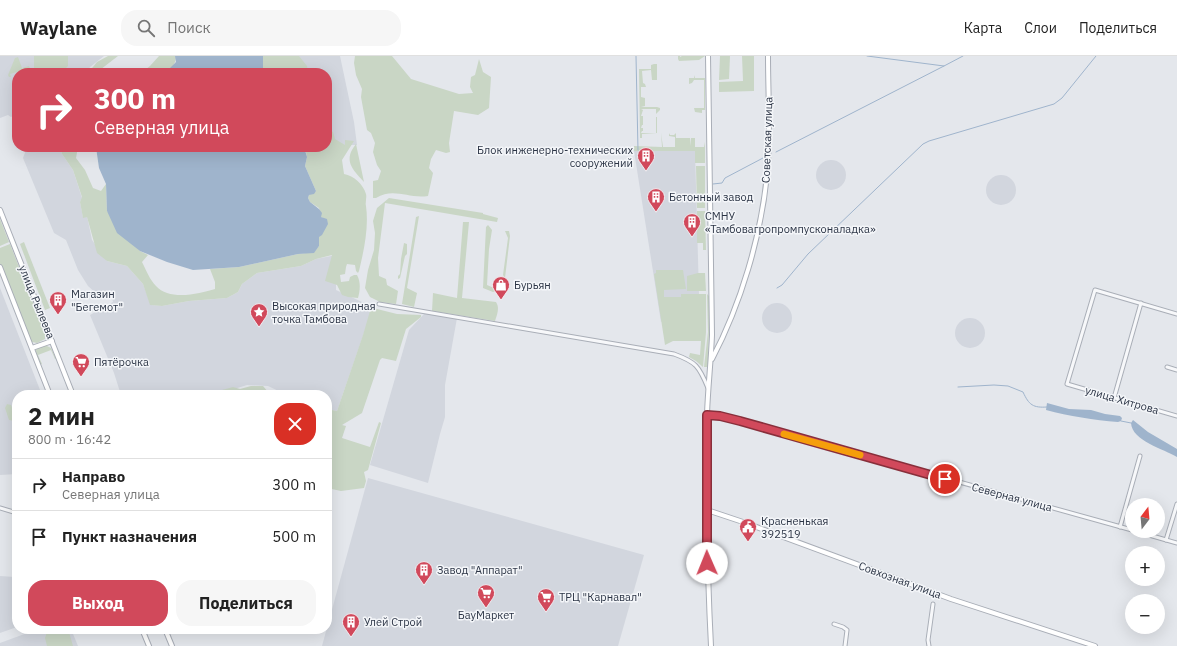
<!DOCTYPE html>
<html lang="ru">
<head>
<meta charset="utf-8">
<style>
  body { margin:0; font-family:"IBM Plex Sans",sans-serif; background:#f6f6f6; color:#222; height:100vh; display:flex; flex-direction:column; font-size:15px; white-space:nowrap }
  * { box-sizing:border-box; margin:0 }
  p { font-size:13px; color:#767676 }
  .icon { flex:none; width:22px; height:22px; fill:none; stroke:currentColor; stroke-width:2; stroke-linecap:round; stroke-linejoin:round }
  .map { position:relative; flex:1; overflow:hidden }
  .details { position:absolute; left:12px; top:334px; width:320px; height:244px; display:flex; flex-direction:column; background:#fff; border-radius:16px; box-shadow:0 4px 16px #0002 }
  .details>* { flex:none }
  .guide { position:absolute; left:12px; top:12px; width:320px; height:84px; border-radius:16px; box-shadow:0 4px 16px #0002; background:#d1495b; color:#fff; overflow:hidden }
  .needle { width:26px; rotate:16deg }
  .buttons { position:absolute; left:1125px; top:442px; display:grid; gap:8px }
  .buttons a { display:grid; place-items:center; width:40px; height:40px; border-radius:50%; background:#fff; box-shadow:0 4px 16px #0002; font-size:20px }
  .pin { position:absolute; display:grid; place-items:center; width:34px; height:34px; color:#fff; margin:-17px; border:2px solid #fff; border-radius:50%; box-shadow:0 1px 4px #0007 }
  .me { position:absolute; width:44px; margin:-22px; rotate:359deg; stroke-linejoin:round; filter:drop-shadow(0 0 3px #0008) }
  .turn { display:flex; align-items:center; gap:14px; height:84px; padding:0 16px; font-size:18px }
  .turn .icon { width:52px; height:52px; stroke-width:2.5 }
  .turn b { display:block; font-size:28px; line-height:34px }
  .round { display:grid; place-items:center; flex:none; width:42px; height:42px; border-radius:16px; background:#f6f6f6 }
  .head { display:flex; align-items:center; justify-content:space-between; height:68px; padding:0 16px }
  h1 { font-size:24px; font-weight:700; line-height:30px }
  .primary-button { display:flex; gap:8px; margin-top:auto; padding:8px 16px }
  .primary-button a { flex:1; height:46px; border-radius:16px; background:#d1495b; color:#fff; font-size:16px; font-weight:700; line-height:46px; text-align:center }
  .primary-button a+a { background:#f6f6f6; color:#222 }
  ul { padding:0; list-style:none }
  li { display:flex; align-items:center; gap:12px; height:52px; padding:0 16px; border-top:1px solid #e0e0e0 }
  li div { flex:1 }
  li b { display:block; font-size:15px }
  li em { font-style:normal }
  header { display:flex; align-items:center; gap:24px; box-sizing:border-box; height:56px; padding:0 20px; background:#fff; border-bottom:1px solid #e0e0e0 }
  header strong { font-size:19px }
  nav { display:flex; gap:22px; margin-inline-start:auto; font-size:14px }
  .search { width:280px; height:36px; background:#f6f6f6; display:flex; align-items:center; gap:10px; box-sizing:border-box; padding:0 14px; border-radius:16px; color:#767676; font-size:15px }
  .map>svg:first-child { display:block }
  .built { fill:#d2d6de }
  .green { fill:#c9d6c5 }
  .water { fill:#9fb4cc }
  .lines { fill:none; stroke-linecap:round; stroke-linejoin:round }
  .stream { stroke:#9fb4cc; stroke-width:1 }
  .street-casing { stroke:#a9aeb7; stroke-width:5 }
  .secondary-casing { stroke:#a9aeb7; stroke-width:6 }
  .street { stroke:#f7f8fa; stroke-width:3 }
  .secondary { stroke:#fff; stroke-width:4 }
  .route-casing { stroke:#882f3b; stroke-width:10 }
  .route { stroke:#d1495b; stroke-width:7 }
  .slow { stroke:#f59e0b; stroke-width:7 }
  .labels { text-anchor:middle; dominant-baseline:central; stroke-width:3; stroke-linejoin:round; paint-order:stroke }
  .street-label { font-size:11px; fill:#2b3445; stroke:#f4f6f9 }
  .poi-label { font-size:11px; fill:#2b3445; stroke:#f4f6f9; text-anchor:start }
</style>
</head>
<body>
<header>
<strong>Waylane</strong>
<div class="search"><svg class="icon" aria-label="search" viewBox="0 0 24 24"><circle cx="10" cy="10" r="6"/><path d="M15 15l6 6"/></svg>Поиск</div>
<nav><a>Карта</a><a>Слои</a><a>Поделиться</a></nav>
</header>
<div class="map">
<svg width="1177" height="590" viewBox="0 0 1177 590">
  <rect width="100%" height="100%" fill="#e4e7ec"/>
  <g class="built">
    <path d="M0,0H104L90,11L87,17H17V58L11,61L8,59L0,62Z"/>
    <path d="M298,0H340L354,66L357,89H337L327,78V17H307Z"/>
    <path d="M27,91H60L62,98L73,114L82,142L80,146L83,161L87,160L92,184L107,205L127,210L143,228L151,249L162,250L189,245L227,242L238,236L242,228L257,217L301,210L316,203L336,199V234L373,251L337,355L327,353V339H287L268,330L247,329L215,339H191L183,337L176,339H121L114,317L90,259L113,246L110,234L98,239L88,230L78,214L66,184L54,177L23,102Z"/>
    <path d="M634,95H695L699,238L661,266Z"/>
    <circle cx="831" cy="119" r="15"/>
    <circle cx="1001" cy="134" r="15"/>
    <path d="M0,232L42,339H17V418L0,419Z"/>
    <circle cx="777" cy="262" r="15"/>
    <path d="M425,257L457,262L445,329V361L440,378L428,427L370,409L409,274Z"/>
    <circle cx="970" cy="277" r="15"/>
    <path d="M368,422L644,499L618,590H322Z"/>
    <path d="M0,520L15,521L17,522V571L0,577Z"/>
    <path d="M38,573H71L78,590H0V587Z"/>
  </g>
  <g class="green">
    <path d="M34,0H68V10L61,17H40L38,15L34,17Z"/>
    <path d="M108,0H118L96,17H88L97,6Z"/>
    <path d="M159,0H176C176,7 172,12 167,17H141L150,10Z"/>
    <path d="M263,0H299L307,10L308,17C293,17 276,20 263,13Z"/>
    <path d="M355,0H392L411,23L459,38L473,37L470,31L471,21L475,19L479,3L483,16L491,21L489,52L478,59L454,55L449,87L450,96L446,97L436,94L431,103L429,112L433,117L428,140C408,143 394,131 376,142H373V125L378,124L381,115L377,109L373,96L375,87L371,77L367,74L361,41L362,33L356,19L354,7Z"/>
    <path d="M678,0H680V1L682,0H705L699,4L679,5L678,3Z"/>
    <path d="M720,0H730L729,23L719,24Z"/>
    <path d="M742,0H754V35L719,36V26L743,25Z"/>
    <path d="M18,1L22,12L29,10L30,12L10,18L11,21H9L8,19L15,2Z"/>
    <path d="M654,8H657V24H652L651,14L642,15L643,27L645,28L646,31H641V41L645,42V50L641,51H657L660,52V54L656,58V53H641L643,54L641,60H643V69H642L641,72H643V75H642L641,77H656V61H657V77L642,78V82H640L639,13H651V9Z"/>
    <path d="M694,19L695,22H705V54H702V57L695,56L694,52H704V24H694L692,27L689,28V22H694Z"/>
    <path d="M327,72L333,76L335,83L345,89V84L354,85L342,104L344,118C354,120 363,128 366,138C367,142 365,146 366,150C369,171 364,194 359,215L358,217L356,215L355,209L347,208L346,211L345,218L340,219L341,226L349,225L350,221L354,219H357C361,226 360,235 358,242L348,241L342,239L337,229L325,225L332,199L316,203L301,210L257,217L242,228L238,236L227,242L189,245L162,250L150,249L143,228L127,210L107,205L97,197L87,161L83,162L80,146L82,141L73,114L62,98L60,91H78L76,102L85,114L93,132L101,135L106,128L107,155L140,195L148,199L142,206C146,214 150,224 156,230C169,245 199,238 215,233V226L210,213L239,211L298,198L314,196L319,190V181L323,162L321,161L319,152L310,146L308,142L309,139L316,135L305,110L307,101L305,91H327Z"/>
    <path d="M661,77L663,91H675V81L669,80V77L670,79H674L676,77V82H690V90L691,82H695V91H704L705,86V107H695V95H634V90L662,91Z"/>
    <path d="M356,88L364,126C352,113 343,104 356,88Z"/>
    <path d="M696,110H705V152H697Z"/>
    <path d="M389,142L483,157V158L498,162L497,166L385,147L378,202L379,220L386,223L387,229L398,235L396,248L380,246L370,241L365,232L368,214L374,194L375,177L373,165L377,152Z"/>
    <path d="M697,155H705L706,194H703V187H697Z"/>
    <path d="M419,160L407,232L417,237L414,251L402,248L416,161Z"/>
    <path d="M0,163L9,186L0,190Z"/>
    <path d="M463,166H469L462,242L496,246C500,252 497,259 495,265L432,255L433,237L457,242Z"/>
    <path d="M488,169L492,174L489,193L487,229L494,232L500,231L502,225L504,229L502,233L493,236L483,232L486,171Z"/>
    <path d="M505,175H509L510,180L505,222L503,219L508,182Z"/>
    <path d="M24,186L50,252L45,254L20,188Z"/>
    <path d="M404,187L407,188V198L405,200L400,222L398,223V220L400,218L401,203Z"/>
    <path d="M10,188L45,277V283L37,287L32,286L29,283L0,208V192Z"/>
    <path d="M656,214H683L686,233L664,234V241H681V238H706V276L703,311L696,305L689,301L690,297L700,299L701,285H673L665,289L654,218L656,217Z"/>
    <path d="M698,217H705L706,235H687V220Z"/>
    <path d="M707,238L710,241L708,308L707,311H704L708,276Z"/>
    <path d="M373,252L397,258L421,259V261L406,273L396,305L382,302L380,304L362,357L342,369L346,370L342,382L370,391L379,366L381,367L368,414L364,416L366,425L364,432L341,435L327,432V353L337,355L363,279L370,255Z"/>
    <path d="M45,289L51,292L56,303H55L51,294L38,299L42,308L40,309L35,296L37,292Z"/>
    <path d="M251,330H263L269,337H275L277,339H204L233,331L240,333Z"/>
    <path d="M7,348L11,349L16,362L14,365L9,364L5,352Z"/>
    <path d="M48,573H66L69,576L73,590H47L45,582Z"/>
  </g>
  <g class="water">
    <path d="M175,0H263V13L275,17H165L176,6Z"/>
    <path d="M96,91H304L307,101L305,110L316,135L314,138L309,139L308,142L310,146L319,153L322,157L321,161L327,163L328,168L322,179L319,181V190L314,197L298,198L239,211L193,214L167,206L140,195L117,177L107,155L106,128L99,112Z"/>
    <path d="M1047,347L1069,353L1091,354L1105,358L1120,360L1122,362L1121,365L1118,366C1094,364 1069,360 1046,354Z"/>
    <path d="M1133,364L1148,376L1177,393V401C1164,393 1132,385 1131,367Z"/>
  </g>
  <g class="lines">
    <g class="stream">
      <path d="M636,0L638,94"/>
      <path d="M867,0L944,10L963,0"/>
      <path d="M776,96L944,10"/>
      <path d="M713,128L722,127L725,122L763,102"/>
      <path d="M777,232L782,229L808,198L923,88L929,85L1054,48L1062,42L1096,0"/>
      <path d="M958,331L994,329L1008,330L1023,336C1029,349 1033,352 1047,351"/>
      <path d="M1121,365L1131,367"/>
    </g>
    <g class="street-casing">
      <g id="street">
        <path d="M379,248L674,298C696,306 699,310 708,332"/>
        <path d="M1177,258L1095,234L1067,328L1177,360"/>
        <path d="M1167,311L1177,314"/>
        <path d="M1114,342L1141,247"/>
        <path d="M707,359L719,360L740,365L1132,474"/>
        <path d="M0,452L17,457"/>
        <path d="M1120,471L1140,400"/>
        <path d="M1135,475L1177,487"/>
        <path d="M1166,484L1177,448"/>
        <path d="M834,568L843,571L847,574L845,590"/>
        <path d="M929,590L928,584L933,548"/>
      </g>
    </g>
    <g class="secondary-casing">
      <g id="secondary">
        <path d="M708,0L712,279C711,305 708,331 707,358C706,435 707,513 711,590"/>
        <path d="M0,154L73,339"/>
        <path d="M0,211L50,339"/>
        <path d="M32,292L52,285"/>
        <path d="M712,303C741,248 761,180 767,119C771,80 768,40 768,0"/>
        <path d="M707,454L743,466L951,543L1095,590"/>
        <path d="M142,573L149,590"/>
        <path d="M165,573L172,590"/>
      </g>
    </g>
    <use href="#street" class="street"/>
    <use href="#secondary" class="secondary"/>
  </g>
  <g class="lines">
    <g class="route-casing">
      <path id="route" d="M707,507V359L720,360L740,365L945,423"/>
    </g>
    <use href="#route" class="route"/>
    <path class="slow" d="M784,378L860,399"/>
  </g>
  <defs>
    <g id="building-pin" transform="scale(0.9)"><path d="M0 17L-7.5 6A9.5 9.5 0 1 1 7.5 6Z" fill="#d1495b" stroke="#f4f6f9"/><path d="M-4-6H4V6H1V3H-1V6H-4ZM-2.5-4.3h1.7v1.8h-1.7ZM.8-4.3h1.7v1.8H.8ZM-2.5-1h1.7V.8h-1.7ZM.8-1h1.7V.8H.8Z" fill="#fff"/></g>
    <g id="shop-pin" transform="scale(0.9)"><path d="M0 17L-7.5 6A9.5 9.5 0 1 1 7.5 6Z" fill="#d1495b" stroke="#f4f6f9"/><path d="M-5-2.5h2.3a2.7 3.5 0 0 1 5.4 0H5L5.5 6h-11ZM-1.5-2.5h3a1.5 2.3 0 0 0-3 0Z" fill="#fff"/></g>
    <g id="sight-pin" transform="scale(0.9)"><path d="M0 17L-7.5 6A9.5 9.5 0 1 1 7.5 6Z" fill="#d1495b" stroke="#f4f6f9"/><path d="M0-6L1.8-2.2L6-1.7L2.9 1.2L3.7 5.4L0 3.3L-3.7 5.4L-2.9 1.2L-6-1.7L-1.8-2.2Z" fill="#fff"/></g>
    <g id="supermarket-pin" transform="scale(0.9)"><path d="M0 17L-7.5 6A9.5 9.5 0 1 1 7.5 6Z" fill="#d1495b" stroke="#f4f6f9"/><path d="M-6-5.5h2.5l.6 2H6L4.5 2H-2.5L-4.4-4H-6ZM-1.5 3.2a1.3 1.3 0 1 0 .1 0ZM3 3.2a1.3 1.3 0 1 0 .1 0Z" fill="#fff"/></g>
    <g id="civic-pin" transform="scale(0.9)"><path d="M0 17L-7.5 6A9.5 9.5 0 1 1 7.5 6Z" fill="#d1495b" stroke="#f4f6f9"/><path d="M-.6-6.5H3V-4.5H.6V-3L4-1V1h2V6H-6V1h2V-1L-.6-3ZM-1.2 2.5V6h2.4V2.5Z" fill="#fff"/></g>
  </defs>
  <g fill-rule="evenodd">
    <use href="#building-pin" x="646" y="100"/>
    <use href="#building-pin" x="656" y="141"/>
    <use href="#building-pin" x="692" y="166"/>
    <use href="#shop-pin" x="501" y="229"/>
    <use href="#building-pin" x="58" y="244"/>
    <use href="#sight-pin" x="259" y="256"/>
    <use href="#supermarket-pin" x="81" y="306"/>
    <use href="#civic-pin" x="748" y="471"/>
    <use href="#building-pin" x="424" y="514"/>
    <use href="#supermarket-pin" x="486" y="537"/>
    <use href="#supermarket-pin" x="546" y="541"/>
    <use href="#building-pin" x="351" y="566"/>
  </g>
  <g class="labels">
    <g class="street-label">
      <text transform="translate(767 84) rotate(-88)">Советская улица</text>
      <text transform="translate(37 246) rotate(68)">улица Рылеева</text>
      <text transform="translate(1122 344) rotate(16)">улица Хитрова</text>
      <text transform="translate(1012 441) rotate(15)">Северная улица</text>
      <text transform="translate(900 524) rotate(20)">Совхозная улица</text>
    </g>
    <g class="poi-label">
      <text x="633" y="94" text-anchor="end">Блок инженерно-технических<tspan x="633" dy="13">сооружений</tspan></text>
      <text x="669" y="141">Бетонный завод</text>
      <text x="705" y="160">СМНУ<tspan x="705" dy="13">«Тамбовагропромпусконаладка»</tspan></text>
      <text x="514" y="229">Бурьян</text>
      <text x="71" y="238">Магазин<tspan x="71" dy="13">"Бегемот"</tspan></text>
      <text x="272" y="250">Высокая природная<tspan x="272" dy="13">точка Тамбова</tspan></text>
      <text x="94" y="306">Пятёрочка</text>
      <text x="761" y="465">Красненькая<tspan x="761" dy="13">392519</tspan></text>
      <text x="437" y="514">Завод "Аппарат"</text>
      <text x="559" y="541">ТРЦ "Карнавал"</text>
      <text x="486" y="559" text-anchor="middle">БауМаркет</text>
      <text x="364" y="566">Улей Строй</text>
    </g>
  </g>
</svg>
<div class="buttons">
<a><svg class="needle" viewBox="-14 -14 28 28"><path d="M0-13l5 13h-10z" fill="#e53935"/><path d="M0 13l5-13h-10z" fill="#767676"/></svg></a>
<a>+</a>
<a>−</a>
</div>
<div class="pin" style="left:945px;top:423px;background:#d93025"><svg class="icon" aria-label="arrive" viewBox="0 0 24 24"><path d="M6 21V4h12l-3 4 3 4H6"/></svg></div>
<svg class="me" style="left:707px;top:507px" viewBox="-20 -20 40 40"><circle r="19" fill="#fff"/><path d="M0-13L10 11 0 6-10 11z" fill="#d1495b"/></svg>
<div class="guide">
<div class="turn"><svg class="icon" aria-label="right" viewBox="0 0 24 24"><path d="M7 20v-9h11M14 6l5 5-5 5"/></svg><div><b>300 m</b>Северная улица</div></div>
</div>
<section class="details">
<div class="head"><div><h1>2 мин</h1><p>800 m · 16:42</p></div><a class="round" style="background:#d93025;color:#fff"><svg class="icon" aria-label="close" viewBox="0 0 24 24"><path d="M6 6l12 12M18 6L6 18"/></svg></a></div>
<ul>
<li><svg class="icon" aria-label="right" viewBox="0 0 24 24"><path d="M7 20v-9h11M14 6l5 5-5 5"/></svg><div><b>Направо</b><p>Северная улица</p></div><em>300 m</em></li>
<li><svg class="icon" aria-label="arrive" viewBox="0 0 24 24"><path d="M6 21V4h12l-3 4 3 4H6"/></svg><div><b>Пункт назначения</b></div><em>500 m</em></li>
</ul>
<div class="primary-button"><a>Выход</a><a>Поделиться</a></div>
</section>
</div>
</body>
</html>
